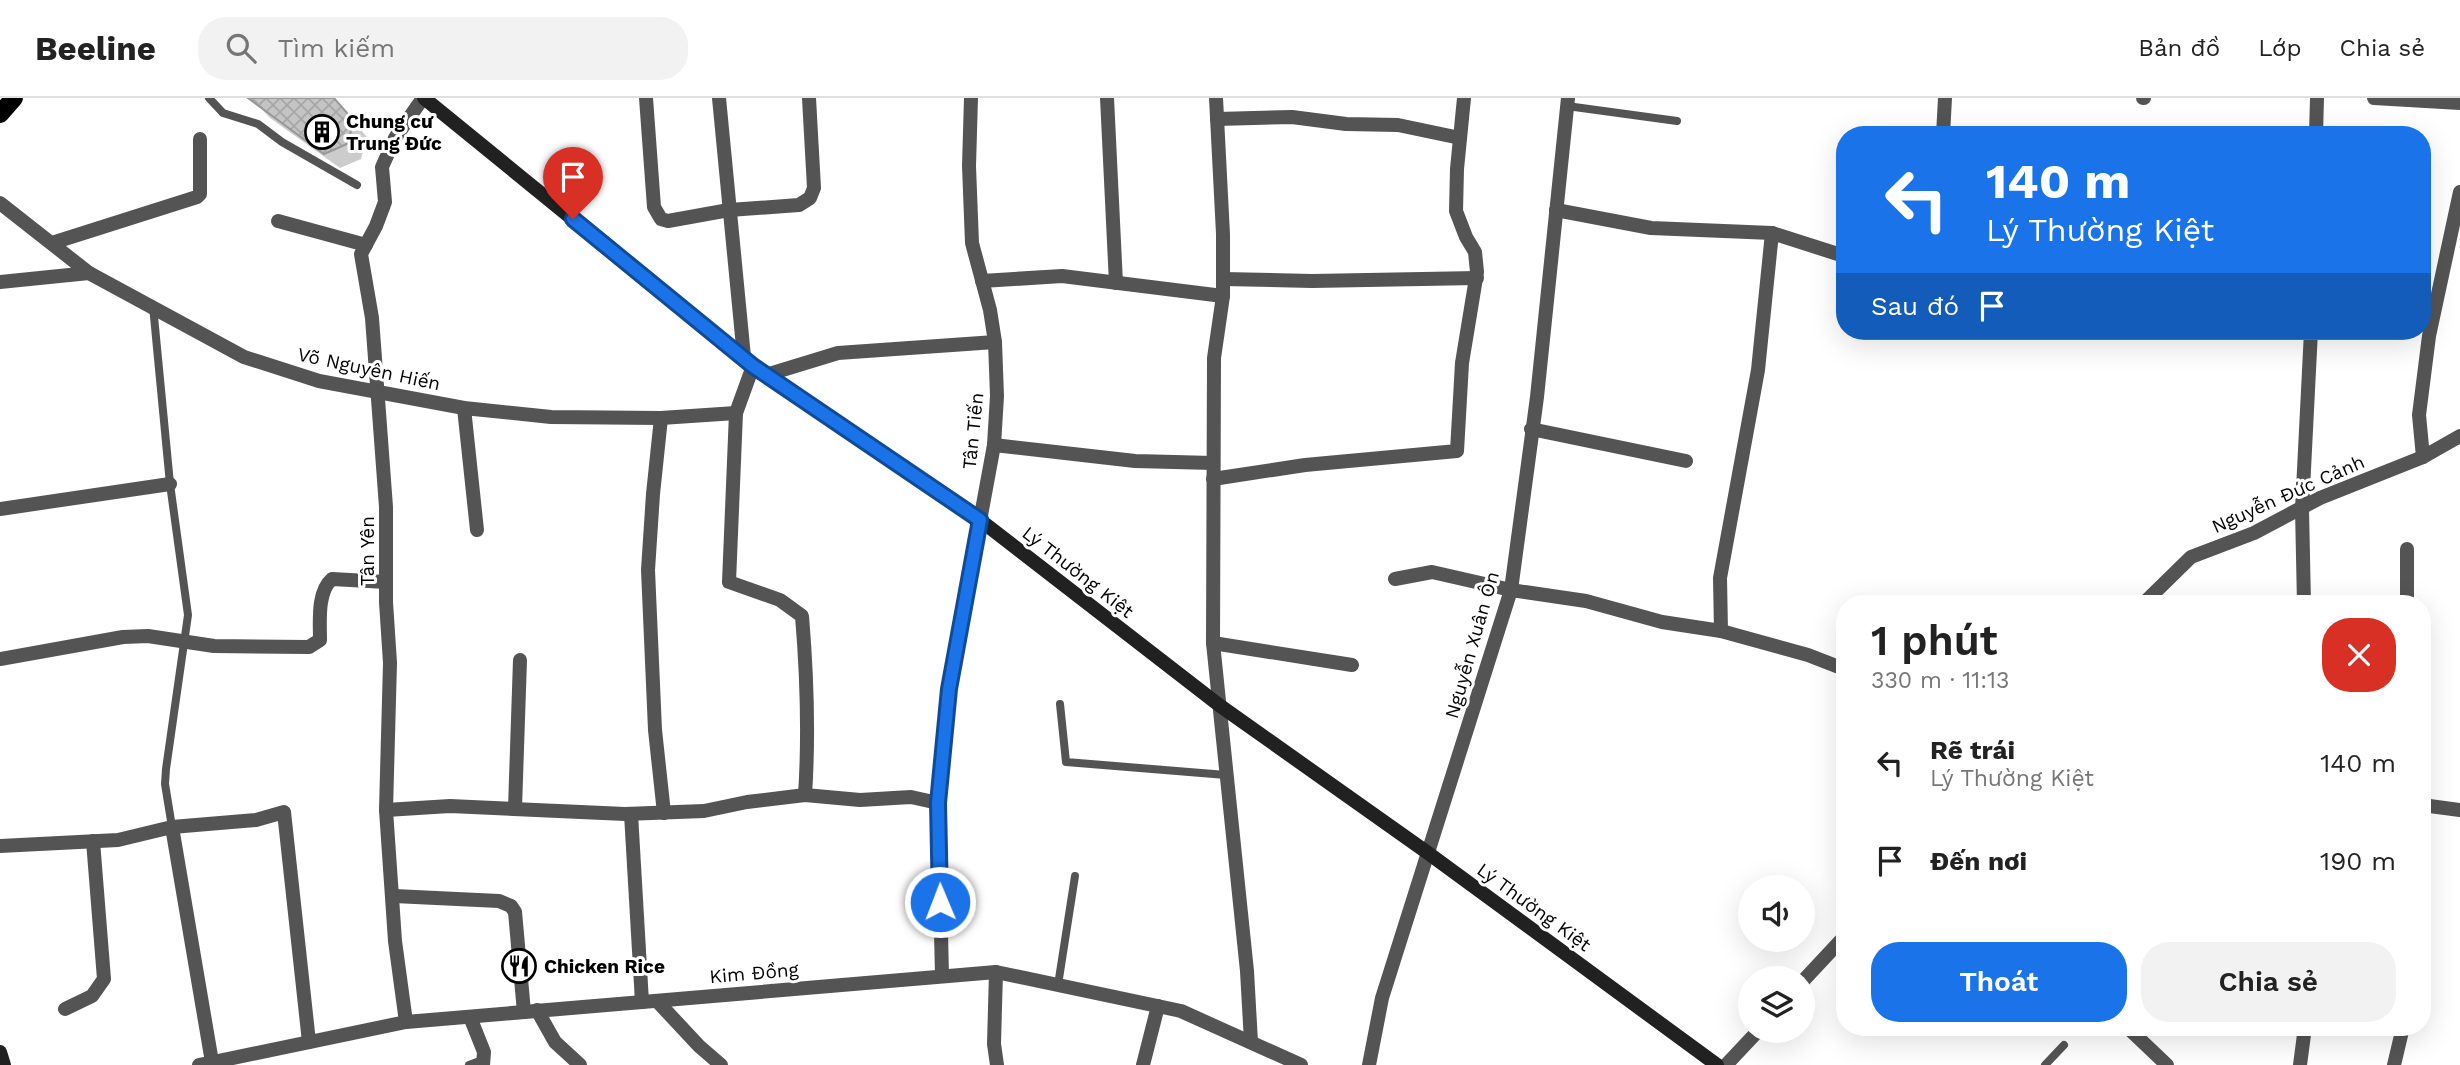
<!DOCTYPE html>
<html lang="vi">
<head>
<meta charset="utf-8">
<style>
  body { margin:0; font-family:"Work Sans",sans-serif; background:#f2f2f2; color:#222; height:100vh; display:flex; flex-direction:column; font-size:26px; white-space:nowrap }
  * { box-sizing:border-box; margin:0 }
  p { font-size:23px; color:#767676 }
  .icon { flex:none; width:38px; height:38px; fill:none; stroke:currentColor; stroke-width:2; stroke-linecap:round; stroke-linejoin:round }
  .map { position:relative; flex:1; overflow:hidden }
  .details { position:absolute; left:1836px; top:497px; width:595px; height:441px; display:flex; flex-direction:column; background:#fff; border-radius:28px; box-shadow:0 7px 28px #0002 }
  .details>* { flex:none }
  .guide { position:absolute; left:1836px; top:28px; width:595px; height:214px; border-radius:28px; box-shadow:0 7px 28px #0002; background:#1a73e8; color:#fff; overflow:hidden }
  .fabs { position:absolute; left:1738px; top:777px; display:grid; gap:14px }
  .fabs a { display:grid; place-items:center; width:77px; height:77px; border-radius:50%; background:#fff; box-shadow:0 7px 28px #0002; font-size:35px }
  .pin { position:absolute; display:grid; place-items:center; width:60px; height:60px; color:#fff; margin:-72px -30px; border-radius:50% 50% 50% 0; rotate:-45deg; box-shadow:0 0 7px #0007 }
  .pin .icon { rotate:45deg }
  .me { position:absolute; width:77px; margin:-38px; rotate:359deg; stroke-linejoin:round; filter:drop-shadow(0 0 5px #0008) }
  .turn { display:flex; align-items:center; gap:24px; height:147px; padding:0 35px; font-size:32px }
  .turn .icon { width:91px; height:91px; stroke-width:2.5 }
  .turn b { display:block; font-size:49px; line-height:60px }
  .then { display:flex; align-items:center; height:66px; padding:0 35px; background:#0003; gap:14px; font-size:26px }
  .round { display:grid; place-items:center; flex:none; width:74px; height:74px; border-radius:28px; background:#f2f2f2 }
  .summary { display:flex; align-items:center; justify-content:space-between; height:119px; padding:0 35px }
  h1 { font-size:42px; font-weight:600; line-height:52px }
  .button { display:flex; gap:14px; margin-top:auto; padding:14px 35px }
  .button a { flex:1; height:80px; border-radius:28px; background:#1a73e8; color:#fff; font-size:28px; font-weight:600; line-height:80px; text-align:center }
  .button a+a { background:#f2f2f2; color:#222 }
  ul { padding:0; list-style:none }
  li { display:flex; align-items:center; gap:21px; height:98px; padding:0 35px }
  li div { flex:1 }
  li b { display:block; font-size:26px }
  li em { font-style:normal }
  header { display:flex; align-items:center; gap:42px; box-sizing:border-box; height:98px; padding:0 35px; background:#fff; border-bottom:2px solid #e0e0e0 }
  header strong { font-size:33px }
  nav { display:flex; gap:38px; margin-inline-start:auto; font-size:24px }
  .search { width:490px; height:63px; background:#f2f2f2; display:flex; align-items:center; gap:18px; box-sizing:border-box; padding:0 24px; border-radius:28px; color:#767676; font-size:26px }
  .map>svg:first-child { display:block }
  .shadow { fill:#0003 }
  .building { fill:url(#building-cross-hatch); stroke:#989898; stroke-width:2 }
  .lines { fill:none; stroke-linecap:round; stroke-linejoin:round }
  .lane { stroke:#545454; stroke-width:8 }
  .street { stroke:#545454; stroke-width:14 }
  .secondary { stroke:#212121; stroke-width:14 }
  .primary { stroke:#000; stroke-width:18 }
  .route-casing { stroke:#114b97; stroke-width:18 }
  .route { stroke:#1a73e8; stroke-width:12 }
  .labels { text-anchor:middle; dominant-baseline:central; stroke-width:6; stroke-linejoin:round; paint-order:stroke }
  .poi-label { font-size:19px; font-weight:bold; fill:#000; stroke:#fff; text-anchor:start }
  .street-label { font-size:19px; fill:#000; stroke:#fff }
</style>
</head>
<body>
<header>
<strong>Beeline</strong>
<div class="search"><svg class="icon" aria-label="search" viewBox="0 0 24 24"><circle cx="10" cy="10" r="6"/><path d="M15 15l6 6"/></svg>Tìm kiếm</div>
<nav><a>Bản đồ</a><a>Lớp</a><a>Chia sẻ</a></nav>
</header>
<div class="map">
<svg width="2460" height="967" viewBox="0 0 2460 967">
  <defs>
    <pattern id="building-cross-hatch" width="8" height="8" patternUnits="userSpaceOnUse" patternTransform="scale(1.75)"><rect width="8" height="8" fill="#c4c4c4"/><path d="M0 0l8 8M0 8l8-8" fill="none" stroke="#a7a7a7"/></pattern>
  </defs>
  <rect width="100%" height="100%" fill="#fff"/>
  <path class="shadow" d="M251,0H333L367,39L361,61L340,70L270,20Z"/>
  <path class="building" d="M248,0H334L354,23L347,46L324,56Z"/>
  <g class="lines">
    <g class="lane">
      <path d="M209,0L223,15L258,26L282,44L357,87"/>
      <path d="M1567,8L1677,23"/>
      <path d="M153,208L170,386L188,517L166,671L165,686L172,729"/>
      <path d="M1060,606L1066,664L1226,677"/>
      <path d="M1058,887L1075,778"/>
      <path d="M469,967L485,961"/>
      <path d="M2045,967L2064,947"/>
    </g>
    <g class="street">
      <path d="M646,0L654,109L661,121L668,123L729,112L799,107L810,100L814,90L809,0"/>
      <path d="M719,0L744,259"/>
      <path d="M1107,0L1116,185"/>
      <path d="M1216,0L1223,136V198L1214,260L1213,545L1247,873L1251,944"/>
      <path d="M2143,0H2144"/>
      <path d="M2374,0L2460,5"/>
      <path d="M1217,21L1292,19L1346,26L1398,27L1460,40"/>
      <path d="M1943,37L1945,0"/>
      <path d="M2316,37L2317,0"/>
      <path d="M0,105L89,175L244,259L319,283L464,310L551,319L661,320L736,315"/>
      <path d="M1556,112L1651,130L1772,135L1844,158"/>
      <path d="M278,123L366,147"/>
      <path d="M52,145L197,99L200,96V41"/>
      <path d="M1223,181L1312,183L1477,180"/>
      <path d="M982,183L1062,178L1223,198"/>
      <path d="M0,184L89,175"/>
      <path d="M753,268L736,315L729,484L780,502L802,518C807,578 809,637 805,697"/>
      <path d="M766,277L838,255L995,244"/>
      <path d="M464,310L477,432"/>
      <path d="M661,320L653,396L648,472L655,632L664,715"/>
      <path d="M1531,331L1686,363"/>
      <path d="M994,347L1135,363L1213,365"/>
      <path d="M2423,359L2419,317L2429,238L2460,94"/>
      <path d="M1213,381L1305,367L1457,353L1462,265L1477,174L1475,154L1466,139L1456,113L1457,71L1464,0"/>
      <path d="M0,411L170,386"/>
      <path d="M1395,481L1432,474L1511,492L1586,503L1662,524L1721,533L1808,557L1844,571"/>
      <path d="M2143,506L2191,459L2254,435L2320,400L2423,359L2460,338"/>
      <path d="M2304,506L2302,411L2311,233"/>
      <path d="M2407,506V451"/>
      <path d="M1721,533L1720,480L1758,272L1772,135"/>
      <path d="M1213,545L1352,567"/>
      <path d="M0,561L123,539L148,538L214,548L309,549L320,542C320,523 317,494 332,481L386,484"/>
      <path d="M2422,707L2460,712"/>
      <path d="M515,710L520,562"/>
      <path d="M386,712L450,708L625,716L704,713L747,704L805,697L860,702L911,699L938,705"/>
      <path d="M631,716L642,904"/>
      <path d="M172,729L212,964"/>
      <path d="M0,748L118,742L172,729L256,722L284,714L309,944"/>
      <path d="M394,798L499,803L511,808L515,814L524,914"/>
      <path d="M996,874L994,946L997,967"/>
      <path d="M942,878L938,705L949,591L994,347L997,298L995,244L990,212L972,145L969,68L971,0"/>
      <path d="M1802,884L1844,839"/>
      <path d="M657,903L699,948L721,967"/>
      <path d="M65,911L92,898L104,881L93,743"/>
      <path d="M537,912L555,944L580,967"/>
      <path d="M470,919L484,954L483,967"/>
      <path d="M406,924L395,843L386,712L390,565L386,504V409L372,220L361,156L376,128L385,104L382,69L395,40L423,0"/>
      <path d="M2127,929L2167,967"/>
      <path d="M199,967L406,924L996,874L1181,913L1301,967"/>
      <path d="M1143,967L1158,908"/>
      <path d="M1369,967L1382,900L1511,492L1537,299L1568,0"/>
      <path d="M1726,967L1758,933"/>
      <path d="M2300,967L2305,929"/>
      <path d="M2394,967L2403,929"/>
    </g>
    <g class="secondary">
      <path d="M424,0L753,268L980,422L1219,607L1428,755L1717,967"/>
      <path d="M0,954L4,967"/>
    </g>
    <path class="primary" d="M0,16L14,0"/>
  </g>
  <g class="lines">
    <g class="route-casing">
      <path id="route" d="M573,121L753,268L980,422L949,591L938,705L940,804"/>
    </g>
    <use href="#route" class="route"/>
  </g>
  <defs>
    <g id="building-ring" transform="scale(1.75)"><circle r="9.5" fill="#fff" stroke="#000" stroke-width="1.5"/><path d="M-4-6H4V6H1V3H-1V6H-4ZM-2.5-4.3h1.7v1.8h-1.7ZM.8-4.3h1.7v1.8H.8ZM-2.5-1h1.7V.8h-1.7ZM.8-1h1.7V.8H.8Z" fill="#000"/></g>
    <g id="restaurant-ring" transform="scale(1.75)"><circle r="9.5" fill="#fff" stroke="#000" stroke-width="1.5"/><path d="M-5-6h1v4h1v-4h1v4h1v-4h1v5L-1.5 .5V6h-2V.5L-5-1ZM5-6V6H3V1.5H1.5Q1.5-4 5-6Z" fill="#000"/></g>
  </defs>
  <g fill-rule="evenodd">
    <use href="#building-ring" x="322" y="34"/>
    <use href="#restaurant-ring" x="519" y="868"/>
  </g>
  <g class="labels">
    <g class="poi-label">
      <text x="346" y="23">Chung cư<tspan x="346" dy="22">Trung Đức</tspan></text>
      <text x="544" y="868">Chicken Rice</text>
    </g>
    <g class="street-label">
      <text transform="translate(369 271) rotate(12)">Võ Nguyên Hiến</text>
      <text transform="translate(973 333) rotate(-84)">Tân Tiến</text>
      <text transform="translate(2288 396) rotate(-24)">Nguyễn Đức Cảnh</text>
      <text transform="translate(367 453) rotate(-90)">Tân Yên</text>
      <text transform="translate(1078 474) rotate(38)">Lý Thường Kiệt</text>
      <text transform="translate(1472 547) rotate(-74)">Nguyễn Xuân Ôn</text>
      <text transform="translate(1534 809) rotate(36)">Lý Thường Kiệt</text>
      <text transform="translate(754 875) rotate(-5)">Kim Đồng</text>
    </g>
  </g>
</svg>
<div class="fabs">
<a><svg class="icon" aria-label="sound" viewBox="0 0 24 24"><path d="M4 9h4l5-4v14l-5-4H4zM17 9q2 3 0 6"/></svg></a>
<a><svg class="icon" aria-label="layers" viewBox="0 0 24 24"><path d="M12 4l9 5-9 5-9-5zM3 14l9 5 9-5"/></svg></a>
</div>
<div class="pin" style="left:573px;top:121px;background:#d93025"><svg class="icon" aria-label="arrive" viewBox="0 0 24 24"><path d="M6 21V4h12l-3 4 3 4H6"/></svg></div>
<svg class="me" style="left:940px;top:804px" viewBox="-20 -20 40 40"><circle r="17" fill="#1a73e8" stroke="#fff" stroke-width="3"/><path d="M0-11L8 9 0 5-8 9z" fill="#fff"/></svg>
<div class="guide">
<div class="turn"><svg class="icon" aria-label="left" viewBox="0 0 24 24"><path d="M17 20v-9H6M10 6l-5 5 5 5"/></svg><div><b>140 m</b>Lý Thường Kiệt</div></div>
<div class="then">Sau đó<svg class="icon" aria-label="arrive" viewBox="0 0 24 24"><path d="M6 21V4h12l-3 4 3 4H6"/></svg></div>
</div>
<section class="details">
<div class="summary"><div><h1>1 phút</h1><p>330 m · 11:13</p></div><a class="round" style="background:#d93025;color:#fff"><svg class="icon" aria-label="close" viewBox="0 0 24 24"><path d="M6 6l12 12M18 6L6 18"/></svg></a></div>
<ul>
<li><svg class="icon" aria-label="left" viewBox="0 0 24 24"><path d="M17 20v-9H6M10 6l-5 5 5 5"/></svg><div><b>Rẽ trái</b><p>Lý Thường Kiệt</p></div><em>140 m</em></li>
<li><svg class="icon" aria-label="arrive" viewBox="0 0 24 24"><path d="M6 21V4h12l-3 4 3 4H6"/></svg><div><b>Đến nơi</b></div><em>190 m</em></li>
</ul>
<div class="button"><a>Thoát</a><a>Chia sẻ</a></div>
</section>
</div>
</body>
</html>
